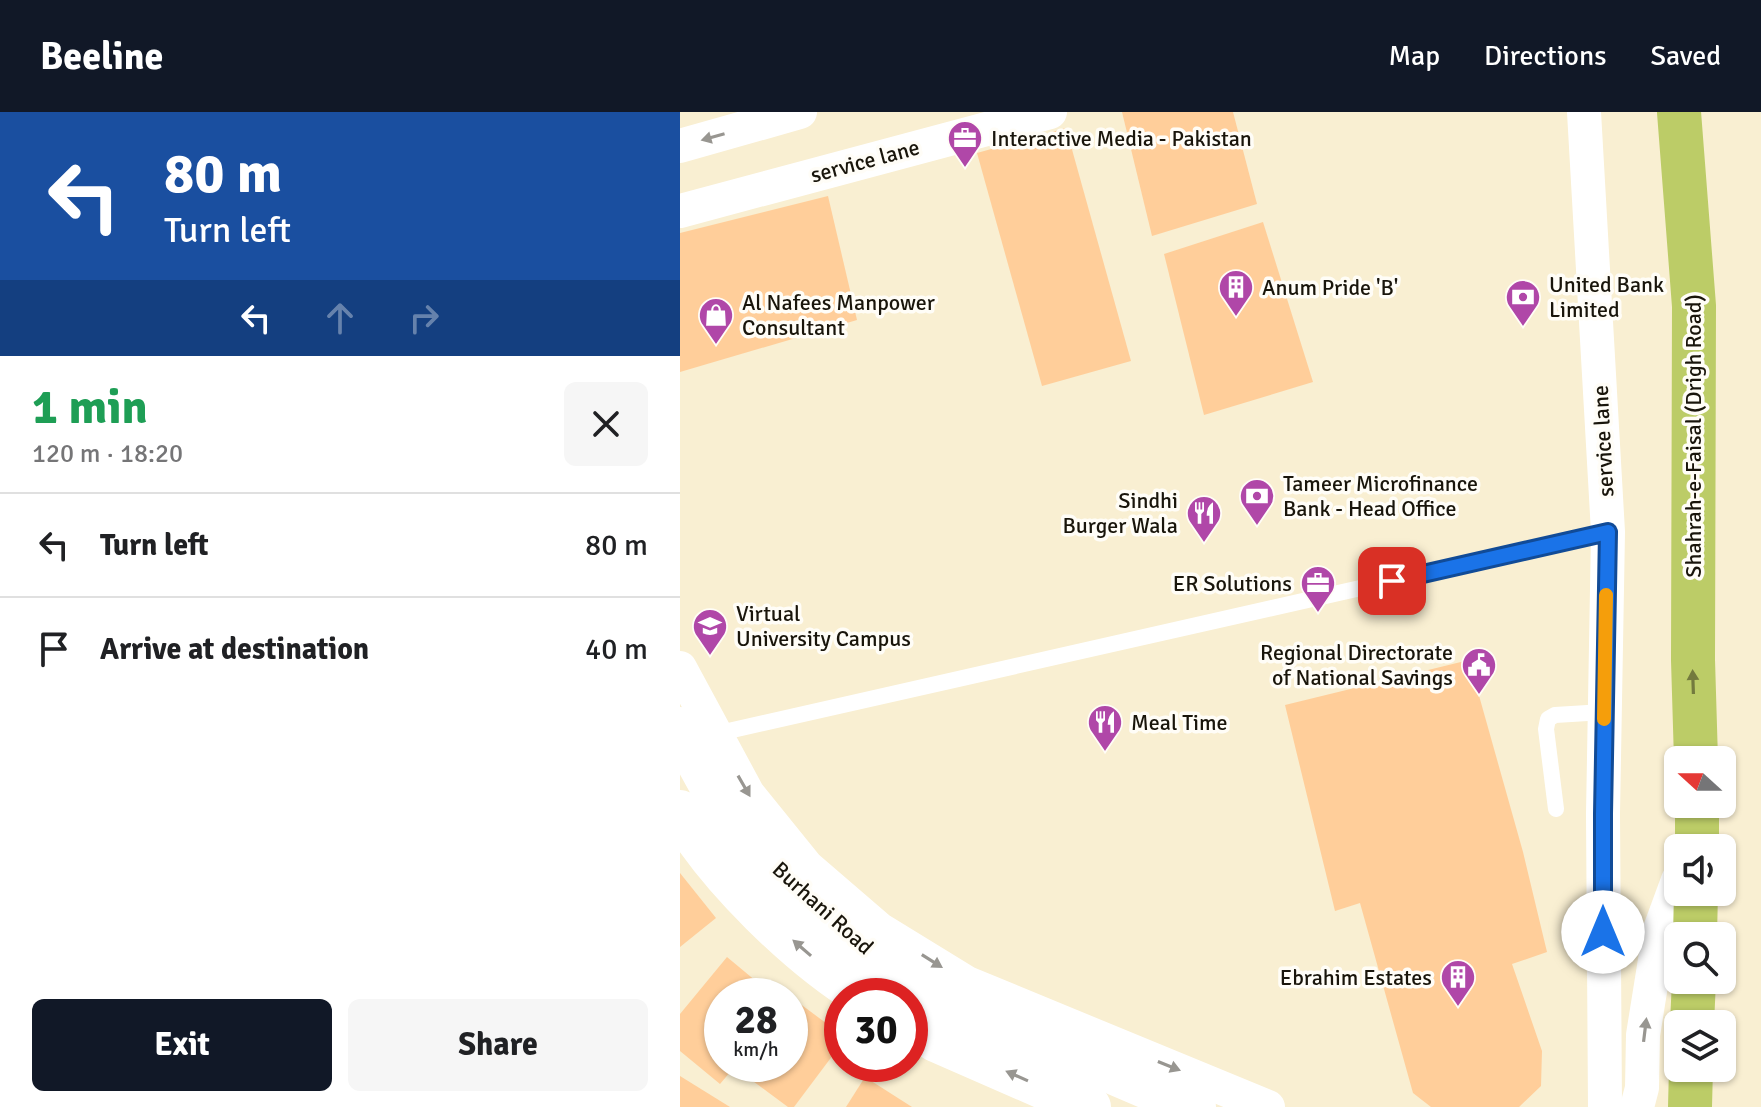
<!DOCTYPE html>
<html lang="en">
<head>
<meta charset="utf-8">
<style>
  body { margin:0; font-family:Signika,sans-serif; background:#f6f6f6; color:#202124; height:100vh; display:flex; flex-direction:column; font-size:30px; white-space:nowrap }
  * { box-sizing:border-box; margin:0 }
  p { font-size:26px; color:#757577 }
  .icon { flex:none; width:44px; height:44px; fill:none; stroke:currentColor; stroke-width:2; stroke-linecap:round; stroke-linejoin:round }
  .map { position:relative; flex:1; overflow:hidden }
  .details { display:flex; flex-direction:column; background:#fff; width:680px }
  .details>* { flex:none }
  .guide { background:#1a4fa0; color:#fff; overflow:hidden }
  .needle { width:52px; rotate:291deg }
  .tools { position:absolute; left:984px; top:634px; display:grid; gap:16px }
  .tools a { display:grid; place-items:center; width:72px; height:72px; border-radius:12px; background:#fff; box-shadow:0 2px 6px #0004; font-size:40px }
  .speed { position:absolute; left:24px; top:866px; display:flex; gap:16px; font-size:40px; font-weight:700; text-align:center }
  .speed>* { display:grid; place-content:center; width:104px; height:104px; border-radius:50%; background:#fff; box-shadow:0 2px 6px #0004; line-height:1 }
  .speed small { font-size:20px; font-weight:400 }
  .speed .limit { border:12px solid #d22; background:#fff; color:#111 }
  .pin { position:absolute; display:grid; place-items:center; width:68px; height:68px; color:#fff; margin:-34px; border-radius:16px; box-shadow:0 4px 12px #0006 }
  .me { position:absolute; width:88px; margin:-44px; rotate:0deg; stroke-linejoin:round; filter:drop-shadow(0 0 6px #0008) }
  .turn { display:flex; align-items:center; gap:28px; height:168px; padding:0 32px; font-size:36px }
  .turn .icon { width:104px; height:104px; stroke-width:2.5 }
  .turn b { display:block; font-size:56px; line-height:68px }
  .lanes { display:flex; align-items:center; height:76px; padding:0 32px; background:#0003; justify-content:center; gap:40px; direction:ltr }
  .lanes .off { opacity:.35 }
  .round { display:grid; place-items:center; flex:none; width:84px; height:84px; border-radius:12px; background:#f6f6f6 }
  .headline { display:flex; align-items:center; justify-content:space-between; height:136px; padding:0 32px }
  h1 { font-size:48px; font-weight:700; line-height:60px; color:#1e9e55 }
  .cta { display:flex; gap:16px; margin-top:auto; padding:16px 32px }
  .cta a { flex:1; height:92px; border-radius:12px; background:#111827; color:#fff; font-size:32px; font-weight:700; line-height:92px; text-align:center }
  .cta a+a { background:#f6f6f6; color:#202124 }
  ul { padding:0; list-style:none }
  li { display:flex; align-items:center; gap:24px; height:104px; padding:0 32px; border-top:2px solid #e0e0e0 }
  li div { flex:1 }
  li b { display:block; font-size:30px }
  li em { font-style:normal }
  header { display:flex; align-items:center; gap:48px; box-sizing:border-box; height:112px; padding:0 40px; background:#111827; color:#fff }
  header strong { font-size:38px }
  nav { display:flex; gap:44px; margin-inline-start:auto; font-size:28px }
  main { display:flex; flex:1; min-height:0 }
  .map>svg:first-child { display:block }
  .building { fill:#ffce9a }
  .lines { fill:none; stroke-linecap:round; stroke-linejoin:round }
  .lane { stroke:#fff; stroke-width:16 }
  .street { stroke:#fff; stroke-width:34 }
  .secondary { stroke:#fff; stroke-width:44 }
  .highway { stroke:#bccc67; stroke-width:44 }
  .oneway { fill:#989691 }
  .oneway2 { fill:#737a3e }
  .route-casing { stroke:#114b97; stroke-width:20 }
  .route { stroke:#1a73e8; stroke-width:14 }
  .slow { stroke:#f59e0b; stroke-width:14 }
  .labels { text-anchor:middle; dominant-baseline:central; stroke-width:7; stroke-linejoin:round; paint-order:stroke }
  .poi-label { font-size:22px; fill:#19150b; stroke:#fffdf7; text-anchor:start }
  .street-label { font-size:22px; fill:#19150b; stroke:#fffdf7 }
</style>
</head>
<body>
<header>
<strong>Beeline</strong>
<nav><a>Map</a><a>Directions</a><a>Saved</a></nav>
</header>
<main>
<section class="details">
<div class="guide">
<div class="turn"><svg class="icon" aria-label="left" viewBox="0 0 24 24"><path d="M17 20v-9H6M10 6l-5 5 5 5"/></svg><div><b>80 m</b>Turn left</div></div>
<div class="lanes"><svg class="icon" aria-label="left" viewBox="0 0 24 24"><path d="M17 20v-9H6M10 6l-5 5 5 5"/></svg><svg class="icon off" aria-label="ahead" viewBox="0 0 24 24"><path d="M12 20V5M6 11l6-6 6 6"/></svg><svg class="icon off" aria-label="right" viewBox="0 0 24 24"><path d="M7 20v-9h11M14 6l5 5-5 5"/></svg></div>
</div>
<div class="headline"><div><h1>1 min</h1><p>120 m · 18:20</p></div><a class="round"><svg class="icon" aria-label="close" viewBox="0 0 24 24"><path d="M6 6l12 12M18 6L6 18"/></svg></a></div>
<ul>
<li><svg class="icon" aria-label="left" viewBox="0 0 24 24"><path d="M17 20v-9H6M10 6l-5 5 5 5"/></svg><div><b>Turn left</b></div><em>80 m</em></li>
<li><svg class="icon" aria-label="arrive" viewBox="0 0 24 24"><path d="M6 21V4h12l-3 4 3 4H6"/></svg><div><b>Arrive at destination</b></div><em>40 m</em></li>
</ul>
<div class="cta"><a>Exit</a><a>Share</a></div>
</section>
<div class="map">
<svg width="1081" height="995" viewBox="0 0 1081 995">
  <rect width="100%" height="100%" fill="#f9efd2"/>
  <g class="building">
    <path d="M442,0H553L577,92L472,124Z"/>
    <path d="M386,16L451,249L362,274L297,41Z"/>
    <path d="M148,84L177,208L0,260V121Z"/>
    <path d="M583,110L633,270L524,303L484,142Z"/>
    <path d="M789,548L843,740L867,840L832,852L862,939L861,974L839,995H751L733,981L680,791L655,799L605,593Z"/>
    <path d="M0,761L36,806L0,835Z"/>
    <path d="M47,845L94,884H42V952H57L40,972L0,939V902Z"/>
    <path d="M119,891L162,923V931L114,995H108L66,964L74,952H110V903Z"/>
    <path d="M0,964L50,995H0Z"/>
    <path d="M185,965L232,995H166Z"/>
  </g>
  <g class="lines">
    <g class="lane">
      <path d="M35,622L928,420"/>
      <path d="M876,697L866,617L868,607L875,603L924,600"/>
    </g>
    <g class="street">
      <path d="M904,0L928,420L923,702L925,995"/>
      <path d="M0,34L120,0"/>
      <path d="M0,99L370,0"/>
      <path d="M0,556L68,682L127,755L199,817L287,871L588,995"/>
      <path d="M957,995L962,976L963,923L980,817L998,768"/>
    </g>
    <g class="secondary">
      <path d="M0,617L47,702L111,774L187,839L276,893L514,995"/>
      <path d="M0,700C38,765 119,844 184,884"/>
      <path d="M230,912L256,928L409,995"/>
    </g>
    <g class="highway">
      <path d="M999,0L1014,194L1013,548L1016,648"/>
      <path d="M1017,692V736"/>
      <path d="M1015,824L1016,780"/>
      <path d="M1012,912L1014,868"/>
      <path d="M1010,995L1011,956"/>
    </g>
  </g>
  <defs><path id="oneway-solid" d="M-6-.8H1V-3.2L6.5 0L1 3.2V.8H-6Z" transform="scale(2)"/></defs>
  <g class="oneway">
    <use href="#oneway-solid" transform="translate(33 25) rotate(164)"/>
    <use href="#oneway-solid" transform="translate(64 674) rotate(60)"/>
    <use href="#oneway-solid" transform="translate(122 836) rotate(-139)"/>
    <use href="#oneway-solid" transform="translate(252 849) rotate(32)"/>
    <use href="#oneway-solid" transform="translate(965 918) rotate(-83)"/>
    <use href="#oneway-solid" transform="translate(489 954) rotate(22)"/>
    <use href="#oneway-solid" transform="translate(337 964) rotate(-156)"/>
  </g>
  <use class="oneway2" href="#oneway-solid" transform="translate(1013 570) rotate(-92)"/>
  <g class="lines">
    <g class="route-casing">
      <path id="route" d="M712,469L928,420L923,702V820"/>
    </g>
    <use href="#route" class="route"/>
    <path class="slow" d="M924,607L926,483"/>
  </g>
  <defs>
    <g id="office-pin" transform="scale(1.8)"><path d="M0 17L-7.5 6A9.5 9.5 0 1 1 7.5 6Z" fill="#b047a8" stroke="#fffdf7"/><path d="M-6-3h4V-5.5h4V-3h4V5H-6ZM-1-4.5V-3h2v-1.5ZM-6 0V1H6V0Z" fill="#fff"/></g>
    <g id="building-pin" transform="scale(1.8)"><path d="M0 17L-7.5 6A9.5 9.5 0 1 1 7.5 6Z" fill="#b047a8" stroke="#fffdf7"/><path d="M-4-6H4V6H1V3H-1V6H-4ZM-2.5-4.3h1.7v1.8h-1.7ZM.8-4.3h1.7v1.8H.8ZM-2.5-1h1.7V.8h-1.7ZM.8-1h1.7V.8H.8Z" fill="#fff"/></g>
    <g id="bank-pin" transform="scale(1.8)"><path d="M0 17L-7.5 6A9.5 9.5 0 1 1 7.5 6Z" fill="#b047a8" stroke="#fffdf7"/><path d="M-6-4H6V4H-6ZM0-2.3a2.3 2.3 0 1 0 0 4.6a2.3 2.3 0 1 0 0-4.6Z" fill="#fff"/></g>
    <g id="shop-pin" transform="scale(1.8)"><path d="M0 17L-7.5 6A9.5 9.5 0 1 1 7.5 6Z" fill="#b047a8" stroke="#fffdf7"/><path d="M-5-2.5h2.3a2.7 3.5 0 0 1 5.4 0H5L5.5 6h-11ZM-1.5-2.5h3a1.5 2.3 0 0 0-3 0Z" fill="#fff"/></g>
    <g id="restaurant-pin" transform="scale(1.8)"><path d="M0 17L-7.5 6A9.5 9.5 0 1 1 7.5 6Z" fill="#b047a8" stroke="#fffdf7"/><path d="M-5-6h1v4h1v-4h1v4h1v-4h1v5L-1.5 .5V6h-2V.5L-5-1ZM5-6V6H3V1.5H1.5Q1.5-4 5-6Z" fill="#fff"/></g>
    <g id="university-pin" transform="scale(1.8)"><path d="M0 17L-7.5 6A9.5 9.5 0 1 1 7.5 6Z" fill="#b047a8" stroke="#fffdf7"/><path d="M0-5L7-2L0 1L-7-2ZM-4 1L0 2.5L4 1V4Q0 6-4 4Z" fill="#fff"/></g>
    <g id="civic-pin" transform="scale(1.8)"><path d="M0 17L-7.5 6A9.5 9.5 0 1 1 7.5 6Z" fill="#b047a8" stroke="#fffdf7"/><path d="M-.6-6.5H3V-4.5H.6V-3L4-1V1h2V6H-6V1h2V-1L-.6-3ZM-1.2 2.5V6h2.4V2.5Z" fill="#fff"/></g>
  </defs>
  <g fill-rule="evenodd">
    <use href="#office-pin" x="285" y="26"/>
    <use href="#building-pin" x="556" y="175"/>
    <use href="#bank-pin" x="843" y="185"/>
    <use href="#shop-pin" x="36" y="203"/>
    <use href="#bank-pin" x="577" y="384"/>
    <use href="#restaurant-pin" x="524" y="401"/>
    <use href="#office-pin" x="638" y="471"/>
    <use href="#university-pin" x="30" y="514"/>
    <use href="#civic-pin" x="799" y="553"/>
    <use href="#restaurant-pin" x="425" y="610"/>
    <use href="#building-pin" x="778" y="865"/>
  </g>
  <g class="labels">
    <g class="poi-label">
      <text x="311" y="26">Interactive Media - Pakistan</text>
      <text x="869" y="172">United Bank<tspan x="869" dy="25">Limited</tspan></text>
      <text x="582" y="175">Anum Pride 'B'</text>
      <text x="62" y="190">Al Nafees Manpower<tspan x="62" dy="25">Consultant</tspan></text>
      <text x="603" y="371">Tameer Microfinance<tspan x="603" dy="25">Bank - Head Office</tspan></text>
      <text x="498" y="388" text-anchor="end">Sindhi<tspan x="498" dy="25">Burger Wala</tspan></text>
      <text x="612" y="471" text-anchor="end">ER Solutions</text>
      <text x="56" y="501">Virtual<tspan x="56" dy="25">University Campus</tspan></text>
      <text x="773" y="540" text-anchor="end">Regional Directorate<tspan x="773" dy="25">of National Savings</tspan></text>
      <text x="451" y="610">Meal Time</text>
      <text x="752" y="865" text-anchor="end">Ebrahim Estates</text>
    </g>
    <g class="street-label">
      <text transform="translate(185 49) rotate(-15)">service lane</text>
      <text transform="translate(1013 324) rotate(-90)">Shahrah-e-Faisal (Drigh Road)</text>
      <text transform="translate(923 329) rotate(-93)">service lane</text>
      <text transform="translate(143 796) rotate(42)">Burhani Road</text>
    </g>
  </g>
</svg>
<div class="tools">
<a><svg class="needle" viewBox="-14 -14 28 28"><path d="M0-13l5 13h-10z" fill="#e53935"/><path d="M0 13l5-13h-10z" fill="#757577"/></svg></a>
<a><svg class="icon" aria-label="sound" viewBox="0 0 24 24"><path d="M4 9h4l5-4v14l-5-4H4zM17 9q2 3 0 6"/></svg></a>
<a><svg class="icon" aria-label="search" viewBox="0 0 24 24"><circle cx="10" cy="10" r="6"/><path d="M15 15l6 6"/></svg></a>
<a><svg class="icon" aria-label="layers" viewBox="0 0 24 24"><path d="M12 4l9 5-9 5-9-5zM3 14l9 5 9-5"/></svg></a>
</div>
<div class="speed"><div>28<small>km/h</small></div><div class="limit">30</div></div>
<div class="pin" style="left:712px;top:469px;background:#d93025"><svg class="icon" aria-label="arrive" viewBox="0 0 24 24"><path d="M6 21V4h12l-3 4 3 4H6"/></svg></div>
<svg class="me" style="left:923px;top:820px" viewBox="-20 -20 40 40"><circle r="19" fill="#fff"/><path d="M0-13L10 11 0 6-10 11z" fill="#1a73e8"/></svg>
</div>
</main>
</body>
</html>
